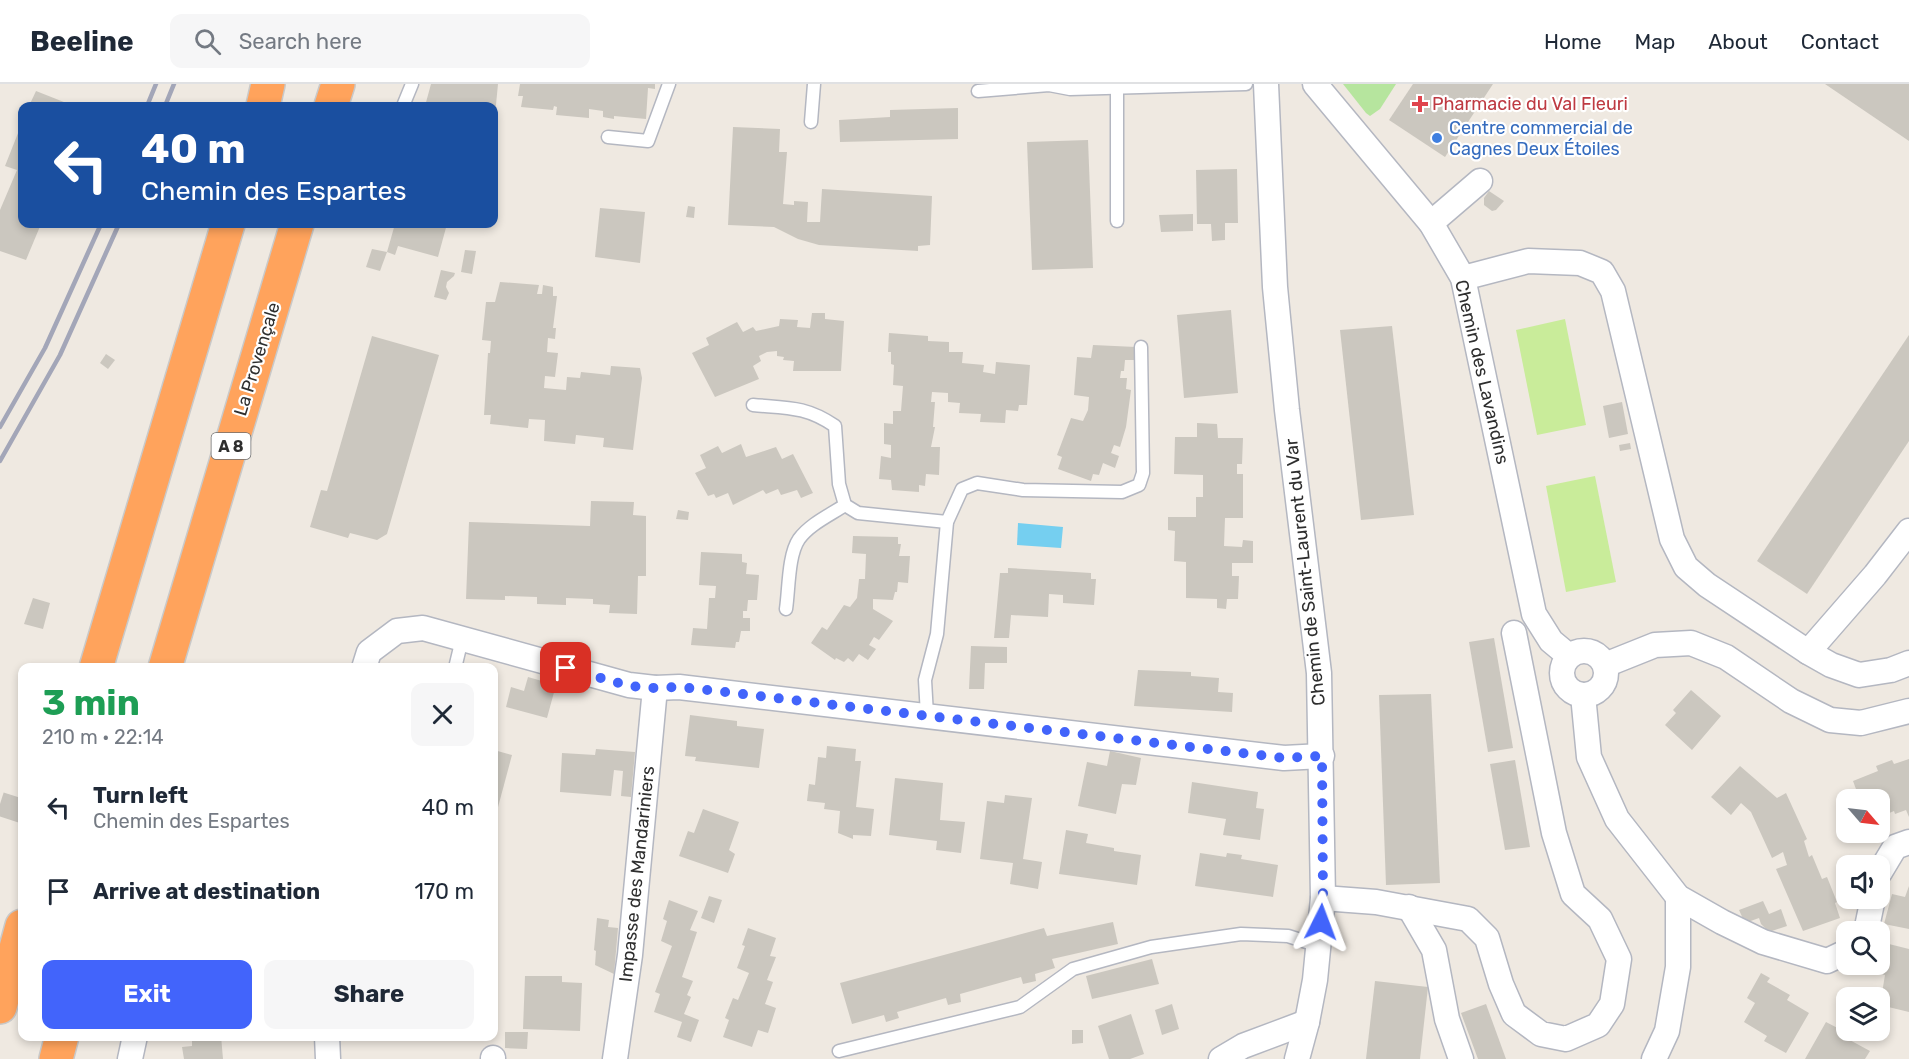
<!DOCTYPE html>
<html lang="en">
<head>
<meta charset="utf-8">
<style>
  body { margin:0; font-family:Rubik,sans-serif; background:#f6f6f7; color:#1f2937; height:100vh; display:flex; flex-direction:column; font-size:22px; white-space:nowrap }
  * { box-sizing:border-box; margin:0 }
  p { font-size:20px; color:#747a83 }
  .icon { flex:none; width:33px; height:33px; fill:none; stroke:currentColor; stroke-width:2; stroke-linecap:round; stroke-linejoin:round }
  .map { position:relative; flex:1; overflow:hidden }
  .sheet { position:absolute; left:18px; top:579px; width:480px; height:378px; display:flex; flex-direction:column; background:#fff; border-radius:12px; box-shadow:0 3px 9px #0003 }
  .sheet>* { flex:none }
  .hud { position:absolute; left:18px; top:18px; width:480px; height:126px; border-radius:12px; box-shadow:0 3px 9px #0003; background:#1a4fa0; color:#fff; overflow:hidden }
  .needle { width:39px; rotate:118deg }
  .controls { position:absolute; left:1836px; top:705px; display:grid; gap:12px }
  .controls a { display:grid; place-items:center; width:54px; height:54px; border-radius:12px; background:#fff; box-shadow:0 3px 9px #0003; font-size:30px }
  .pin { position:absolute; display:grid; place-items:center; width:51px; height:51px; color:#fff; margin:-26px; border-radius:12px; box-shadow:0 3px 9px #0006 }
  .me { position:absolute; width:66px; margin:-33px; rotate:3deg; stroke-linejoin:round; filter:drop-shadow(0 0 4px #0008) }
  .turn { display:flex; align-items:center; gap:21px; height:126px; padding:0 24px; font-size:27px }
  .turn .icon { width:78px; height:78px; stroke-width:2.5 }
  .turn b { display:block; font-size:42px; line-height:51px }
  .round { display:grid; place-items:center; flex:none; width:63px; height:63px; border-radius:12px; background:#f6f6f7 }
  .headline { display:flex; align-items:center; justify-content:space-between; height:102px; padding:0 24px }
  h1 { font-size:36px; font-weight:700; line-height:45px; color:#1e9e55 }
  .primary-button { display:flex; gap:12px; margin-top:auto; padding:12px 24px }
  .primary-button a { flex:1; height:69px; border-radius:12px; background:#4264fb; color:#fff; font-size:24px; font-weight:700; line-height:69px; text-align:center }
  .primary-button a+a { background:#f6f6f7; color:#1f2937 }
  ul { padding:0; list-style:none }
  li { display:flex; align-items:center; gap:18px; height:84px; padding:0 24px }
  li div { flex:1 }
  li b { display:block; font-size:22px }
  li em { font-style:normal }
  header { display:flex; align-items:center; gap:36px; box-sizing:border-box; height:84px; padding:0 30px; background:#fff; border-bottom:2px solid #e0e1e3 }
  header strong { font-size:28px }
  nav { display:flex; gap:33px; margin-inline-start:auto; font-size:21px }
  .search { width:420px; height:54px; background:#f6f6f7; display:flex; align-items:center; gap:15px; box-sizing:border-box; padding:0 21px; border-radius:12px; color:#747a83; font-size:22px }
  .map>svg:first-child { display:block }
  .green { fill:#b6e59e }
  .pitch { fill:#c9ec9a }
  .water { fill:#75cff0 }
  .building { fill:#cbc7bf }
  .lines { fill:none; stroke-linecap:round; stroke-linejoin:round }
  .street-tunnel { stroke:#c8c4bd; stroke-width:24; stroke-dasharray:24 12; stroke-linecap:butt }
  .lane-casing { stroke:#b4b7c1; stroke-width:15 }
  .street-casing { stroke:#b4b7c1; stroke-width:27 }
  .highway-casing { stroke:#c9c9c9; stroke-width:36 }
  .lane { stroke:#fff; stroke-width:12 }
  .street { stroke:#fff; stroke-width:24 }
  .highway { stroke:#ffa35c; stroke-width:33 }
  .rail { stroke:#a3a6b8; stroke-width:4.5 }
  .route { stroke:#4264fb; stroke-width:10; stroke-dasharray:0 18 }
  .health-dot { fill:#e0444e; stroke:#fff; stroke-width:2 }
  .shop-dot { fill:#3f7fe0; stroke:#fff; stroke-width:2 }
  .labels { text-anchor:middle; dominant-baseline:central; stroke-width:4.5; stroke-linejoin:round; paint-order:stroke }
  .shield { fill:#fff; stroke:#6d6d6d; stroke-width:1.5 }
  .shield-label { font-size:16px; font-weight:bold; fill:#2e2e2e }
  .health-label { font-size:18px; fill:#be3a42; stroke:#fff; text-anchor:start }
  .shop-label { font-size:18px; fill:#366cbe; stroke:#fff; text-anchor:start }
  .street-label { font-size:18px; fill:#2e2e2e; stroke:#fff }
</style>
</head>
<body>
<header>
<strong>Beeline</strong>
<div class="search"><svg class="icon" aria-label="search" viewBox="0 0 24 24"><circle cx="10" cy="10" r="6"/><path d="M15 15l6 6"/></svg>Search here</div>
<nav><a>Home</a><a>Map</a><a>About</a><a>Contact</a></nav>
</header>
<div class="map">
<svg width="1909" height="975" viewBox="0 0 1909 975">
  <rect width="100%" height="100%" fill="#efe9e1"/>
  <path class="green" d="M1343,0H1396L1380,25L1370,32L1366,29Z"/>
  <g class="pitch">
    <path d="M1565,235L1586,341L1537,351L1516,246Z"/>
    <path d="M1595,392L1616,498L1566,508L1546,402Z"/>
  </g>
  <path class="water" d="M1018,439L1063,443L1061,464L1017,461Z"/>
  <g class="building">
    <path d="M431,0H498L495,31H494V22H425Z"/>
    <path d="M520,0H655V5L648,4L646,35L614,32V35L603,33V27L589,25V34L556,31L557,23L554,22L553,26L521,23L523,12H518Z"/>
    <path d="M1413,0H1493L1445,73L1389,36Z"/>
    <path d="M1825,0H1909V57Z"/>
    <path d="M36,7L74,22H29Z"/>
    <path d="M958,24V55L840,58L839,36L890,33V26Z"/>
    <path d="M22,39V140H41L26,176L0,167V126L17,86L5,82Z"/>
    <path d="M733,43L780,45L779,68H787L783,120L794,121V117L808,118L807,138H820L822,105L932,112L930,161L918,162V167L819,161L798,155L774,143L728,141Z"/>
    <path d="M1088,56L1093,184L1032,186L1027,58Z"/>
    <path d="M1237,85L1238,139H1225V156L1212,157L1211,140H1197L1196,86Z"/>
    <path d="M1489,107L1504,117L1496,126L1492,127L1484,121V114Z"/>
    <path d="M688,122L695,123L694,134L686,133Z"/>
    <path d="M600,124L645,128L640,179L595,173Z"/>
    <path d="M1193,130V147L1161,148L1159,131Z"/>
    <path d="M395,140L409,142L410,140H447L438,173L398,162L395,171L387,168Z"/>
    <path d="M372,165L387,168L380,187L366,183Z"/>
    <path d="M465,166L476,167L472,190L461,188Z"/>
    <path d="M441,186L455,189L454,192L447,198L446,203L449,209L446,216L434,213Z"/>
    <path d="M500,198L539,201L537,210H542L543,201L553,203V212H557L553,244H556L555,255L548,254L547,268L558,269L555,293L545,292L544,304L566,306L567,293L580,294L581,288L610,291L611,282L640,284L642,294L633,366L603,363L604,354L576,351L575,360L544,357L545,336L529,335L528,344L490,340L491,331H484L488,269H490L491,257L482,256L486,218H495Z"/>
    <path d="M1231,226L1238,309L1184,314L1177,231Z"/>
    <path d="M812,229H825V235L844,237L841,287H793L794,277L783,276L784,273L777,272V267L767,268L759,272L761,277L753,282L759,295L715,313L692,269L709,261L706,254L737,238L743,248L753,243L756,247L779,242L780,235L798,236L797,243L810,244Z"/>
    <path d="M1392,242L1414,431L1361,436L1340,246Z"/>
    <path d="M889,249L928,252V257L949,258V268H963L962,279L984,281L983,288L995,290L996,278L1030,281L1027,321H1019L1018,327L1006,326L1005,339L980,338L981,330L959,329L960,319L948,318V309L932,308L931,318H935L933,343H935L931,363H940L939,391L926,390L925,402L919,401V408L892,406L891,396L879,395L881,372L891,374V361L884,360V339L893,340V327H901L903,302L893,301L894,281L891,280V268H888Z"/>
    <path d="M1909,251V357L1807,510L1757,477Z"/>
    <path d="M372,252L439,271L387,450L377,456L350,449L348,454L310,443L321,406L327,407Z"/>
    <path d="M1093,261L1136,263L1134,276H1125L1124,287H1121L1120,294H1127L1126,305L1131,306L1126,343L1120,363L1114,361L1111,369L1119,372L1115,384L1103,379L1099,391L1093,390L1091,397L1058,385L1062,373L1057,371L1071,334L1083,337L1088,326L1089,313L1074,311L1077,273L1091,274Z"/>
    <path d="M106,270L115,276L108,285L100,279Z"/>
    <path d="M1622,318L1628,350L1609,354L1603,322Z"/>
    <path d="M1197,339L1217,340L1218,354H1243L1242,380H1237V390H1243V434H1225L1224,462L1242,463L1243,456L1253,457V479H1232V492H1239L1238,515H1227L1226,525L1217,524V515L1186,514V478L1174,477L1175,447L1168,446V433H1196V413H1203V391L1174,390L1175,353H1197Z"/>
    <path d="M1630,359L1631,365L1620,367L1619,361Z"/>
    <path d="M741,360L746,373L776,363L782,375L793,370L813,409L801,414L797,406L781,411L778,405L766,410L763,406L733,421L728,409L716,414L714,410L708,412L695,389L706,384L700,371L718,362L722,369Z"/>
    <path d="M591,417L634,418L633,431L646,432V492H638L637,530L609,529L610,521L593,520V515L566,514V521L537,520V513L505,512V516L466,515L469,438L590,442Z"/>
    <path d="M678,426L689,428L688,436L676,435Z"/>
    <path d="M853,452L898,453V460H901L899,472H910L908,499L898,498L897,508H895L893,516L873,515V525L893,537L879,556L874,553L869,561L876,565L868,576L859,570L853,578L848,574L844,578L836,574L835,576L811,559L822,543L827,546L844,521L850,523L857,514L859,495H865L866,470L852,469Z"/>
    <path d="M701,468L742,470V478L747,479L746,490L759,491L757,516H748L747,527H743V534H750V547H741L739,558H736L735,564L691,561L693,544L707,545L709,514H715L716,502L699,501Z"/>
    <path d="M1008,484L1091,489V495H1096L1094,521L1063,519V511L1049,510L1048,533L1011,531L1009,554H994L1000,489H1008Z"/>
    <path d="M33,514L50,519L43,545L24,540Z"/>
    <path d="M1494,554L1513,664L1488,668L1469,558Z"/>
    <path d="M971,562L1007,563V579H985L984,605H969Z"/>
    <path d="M1138,586L1191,588V592L1219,594L1218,608L1233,609L1232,628L1134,622Z"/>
    <path d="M528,593L556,601L547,634L506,623L511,603L524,607Z"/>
    <path d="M1691,606L1721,632L1692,666L1665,641L1676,629L1673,626Z"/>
    <path d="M1431,610L1440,799L1386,801L1379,611Z"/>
    <path d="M690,631L737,637V642L764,645L759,684L695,677L696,673L685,672Z"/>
    <path d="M827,662L856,665L855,677H861L856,723L874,725L871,752L853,751V755L838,749L840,727L824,725L825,719L807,717L809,700L815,701L818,673L826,674Z"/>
    <path d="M596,665L635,668L631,713L621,712L623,687L614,686L611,712L560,708L562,669L595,671Z"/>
    <path d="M494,666L512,671L494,738Z"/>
    <path d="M1110,667L1141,674L1136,701L1122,700L1116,730L1078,722L1087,678L1107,682Z"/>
    <path d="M1909,675V733L1906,726L1895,730L1894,727L1880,733V716H1860L1853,697L1878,687L1876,682L1892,676L1894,680Z"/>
    <path d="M1515,676L1530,763L1505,766L1490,680Z"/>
    <path d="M1740,682L1777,714L1786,709L1807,755L1804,757L1809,773L1812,771L1822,795L1827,793L1837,818L1835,819L1840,834L1803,847L1776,785L1787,781L1783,768L1772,774L1751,728L1741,719L1731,731L1711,713Z"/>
    <path d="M895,694L943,699L940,736L965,738L961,769L936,766L937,757L889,751Z"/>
    <path d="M1192,698L1258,708L1256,724L1264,725L1260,756L1223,751L1226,735L1188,729Z"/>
    <path d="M1005,711L1032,714L1023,775L1042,778L1038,805L1010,800L1013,779L980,775L987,717L1004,719Z"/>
    <path d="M703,725L739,738L729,766L735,770L728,789L679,772L688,747L694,749Z"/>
    <path d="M1066,746L1088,750L1086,759L1114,764V767L1141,771L1137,801L1059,790Z"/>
    <path d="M1200,769L1226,773L1227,769L1242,771L1241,775L1278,781L1273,813L1195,802Z"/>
    <path d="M1909,802V845L1884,840L1892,810L1905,813Z"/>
    <path d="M709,812L722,816L714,839L701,834Z"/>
    <path d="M669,816L698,827L690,846L697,848L682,893L693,897L687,911L691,913L684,930L699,936L691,958L677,953L682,938L654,928L660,910L655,908L672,862L661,857L667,837L663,835Z"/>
    <path d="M1763,817L1769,830L1781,825L1787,842L1769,848L1761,840L1759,834L1745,839L1739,826Z"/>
    <path d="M597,834L609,836L608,843L618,844L614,890L595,881L596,867L594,866Z"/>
    <path d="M1113,838L1118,860L1052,875L1055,884L1035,890L1036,897L1023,900L1021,893L960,910L961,918L948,921L946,914L897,928L899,934L886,938L884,931L852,940L840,899L1044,844L1047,852Z"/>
    <path d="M748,844L776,854L770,872L776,873L767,896L773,898L765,920L776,924L768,949L758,946L752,963L723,953L729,936L725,934L733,914L738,916L749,889L737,884L745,862L742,861Z"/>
    <path d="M1885,859L1909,865V928L1880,921L1885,891L1877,889Z"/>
    <path d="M1152,875L1159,900L1092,915L1086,892Z"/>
    <path d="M1761,889L1770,894L1767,898L1790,911L1787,916L1809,929L1786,969L1764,957L1767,952L1744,938L1755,919L1747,914Z"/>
    <path d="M525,892H562V898L582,899L580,947L523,945Z"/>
    <path d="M1375,897L1428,903L1420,975H1366Z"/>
    <path d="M1172,920L1179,945L1162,951L1155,926Z"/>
    <path d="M1486,920L1506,975H1478L1461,929Z"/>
    <path d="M1131,930L1144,970L1130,975H1109L1098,942Z"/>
    <path d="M1826,938L1849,950L1846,954L1870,967L1865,975H1805Z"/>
    <path d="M1072,946H1083V959L1072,960Z"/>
    <path d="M505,948H528L527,965L505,964Z"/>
    <path d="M192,952H221L223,975H184L182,963L192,962Z"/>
  </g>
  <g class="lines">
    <path class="street-tunnel" d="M0,720L22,727"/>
    <g class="lane-casing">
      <g id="lane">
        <path d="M978,7L1049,1L1070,5L1246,0"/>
        <path d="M403,22L412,0"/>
        <path d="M811,38L814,0"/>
        <path d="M608,53L648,57L669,0"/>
        <path d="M1117,137V4"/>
        <path d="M753,321C787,324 806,322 835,342L839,400L845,421L858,429L947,438"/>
        <path d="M786,525C789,505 788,471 799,455C810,440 830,431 845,421"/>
        <path d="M455,584L462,555"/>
        <path d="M927,631L925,596L937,550L947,438L962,405L977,399L1023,406L1122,408L1139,401L1143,389L1141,263"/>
        <path d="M839,967L1020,923L1073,885L1151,863L1241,850L1288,852L1319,862"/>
      </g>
    </g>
    <g class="street-casing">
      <g id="street">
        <path d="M1266,0L1275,203L1287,326L1319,589L1323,814L1315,896L1307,938L1297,975"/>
        <path d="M1315,0L1431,139L1463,194L1534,530L1551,557L1569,572"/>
        <path d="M1431,139L1480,97"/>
        <path d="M1463,194L1528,177L1580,179L1602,188L1613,207L1672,455L1686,483L1707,501L1808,568L1831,581L1859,591L1891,586L1909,579"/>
        <circle cx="1584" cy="589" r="22"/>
        <path d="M1808,568L1875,491L1909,447"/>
        <path d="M1605,581L1655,561L1691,559L1726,573L1791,617L1830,636L1861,639L1909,627"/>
        <path d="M364,584L369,568L397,547L423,544L629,601L655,604L679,603L1284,674L1322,672"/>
        <path d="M1583,611L1589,673L1617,735L1678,813L1722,838L1763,858L1827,877L1846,868"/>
        <path d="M1880,788L1895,763L1909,758"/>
        <path d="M1323,814L1376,818L1468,835L1487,854L1501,900L1514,930L1541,950L1566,955L1598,941L1612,920L1619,875L1600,835L1573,810L1554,749L1514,549"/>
        <path d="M1409,823L1434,866L1447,935L1461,975"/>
        <path d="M1864,848L1867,843L1873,814"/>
        <path d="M327,952L328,975"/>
        <path d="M130,975L135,952"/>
        <path d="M493,975V974"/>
        <path d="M615,975L630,871L655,604"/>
        <path d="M1221,975L1243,962L1307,938"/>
        <path d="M1654,975L1667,947L1678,883V813"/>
      </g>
    </g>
    <g class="highway-casing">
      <g id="highway">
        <path d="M263,22L268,0"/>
        <path d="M331,22L338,0"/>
        <path d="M96,584L228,140"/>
        <path d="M165,584L297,140"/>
        <path d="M0,923L22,842"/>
        <path d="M56,975L62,952"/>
      </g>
    </g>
    <use href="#lane" class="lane"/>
    <use href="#street" class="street"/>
    <use href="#highway" class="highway"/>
    <g class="rail">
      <path d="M147,22L156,0"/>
      <path d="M165,22L174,0"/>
      <path d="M0,343L45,264L101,140"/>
      <path d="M0,377L60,271L119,140"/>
    </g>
  </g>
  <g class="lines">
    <path class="route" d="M566,584L629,602L655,604L679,603L725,608L1284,674L1322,672L1323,814L1321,838"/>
  </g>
  <path class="health-dot" d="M1417 11h6v6h6v6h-6v6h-6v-6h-6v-6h6z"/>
  <circle class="shop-dot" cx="1437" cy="54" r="6"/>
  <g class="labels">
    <rect class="shield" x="211.5" y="349" width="39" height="26" rx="4.5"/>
    <g class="shield-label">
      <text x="231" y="362">A 8</text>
    </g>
    <g class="health-label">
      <text x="1432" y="20">Pharmacie du Val Fleuri</text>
    </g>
    <g class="shop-label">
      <text x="1449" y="44">Centre commercial de<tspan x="1449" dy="21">Cagnes Deux Étoiles</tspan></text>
    </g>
    <g class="street-label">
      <text transform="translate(257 275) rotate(-73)">La Provençale</text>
      <text transform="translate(1482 288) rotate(77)">Chemin des Lavandins</text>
      <text transform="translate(1305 488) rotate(-96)">Chemin de Saint-Laurent du Var</text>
      <text transform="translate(637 790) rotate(-84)">Impasse des Mandariniers</text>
    </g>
  </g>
</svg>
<div class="controls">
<a><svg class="needle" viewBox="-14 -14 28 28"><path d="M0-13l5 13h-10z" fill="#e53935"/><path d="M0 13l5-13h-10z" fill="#747a83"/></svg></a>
<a><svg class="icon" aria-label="sound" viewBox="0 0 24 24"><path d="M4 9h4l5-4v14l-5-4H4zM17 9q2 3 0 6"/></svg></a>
<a><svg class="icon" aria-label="search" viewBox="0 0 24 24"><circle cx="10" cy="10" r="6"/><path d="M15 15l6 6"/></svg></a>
<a><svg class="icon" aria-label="layers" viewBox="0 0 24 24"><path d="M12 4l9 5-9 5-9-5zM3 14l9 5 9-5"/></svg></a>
</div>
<div class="pin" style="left:566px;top:584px;background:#d93025"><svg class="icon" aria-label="arrive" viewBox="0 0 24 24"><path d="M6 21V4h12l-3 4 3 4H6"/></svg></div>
<svg class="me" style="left:1321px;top:838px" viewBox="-20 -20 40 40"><path d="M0-17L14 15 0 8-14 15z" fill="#4264fb" stroke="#fff" stroke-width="4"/></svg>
<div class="hud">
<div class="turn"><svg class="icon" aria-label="left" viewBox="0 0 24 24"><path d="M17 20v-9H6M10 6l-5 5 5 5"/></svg><div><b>40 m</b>Chemin des Espartes</div></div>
</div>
<section class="sheet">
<div class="headline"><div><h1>3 min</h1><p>210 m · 22:14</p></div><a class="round"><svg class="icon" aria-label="close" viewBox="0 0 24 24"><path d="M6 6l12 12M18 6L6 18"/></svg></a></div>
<ul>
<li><svg class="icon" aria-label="left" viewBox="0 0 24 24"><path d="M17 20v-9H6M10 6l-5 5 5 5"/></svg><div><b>Turn left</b><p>Chemin des Espartes</p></div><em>40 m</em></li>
<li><svg class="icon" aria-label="arrive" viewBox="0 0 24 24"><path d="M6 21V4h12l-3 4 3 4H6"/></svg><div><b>Arrive at destination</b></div><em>170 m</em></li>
</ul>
<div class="primary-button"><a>Exit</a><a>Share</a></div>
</section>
</div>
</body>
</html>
